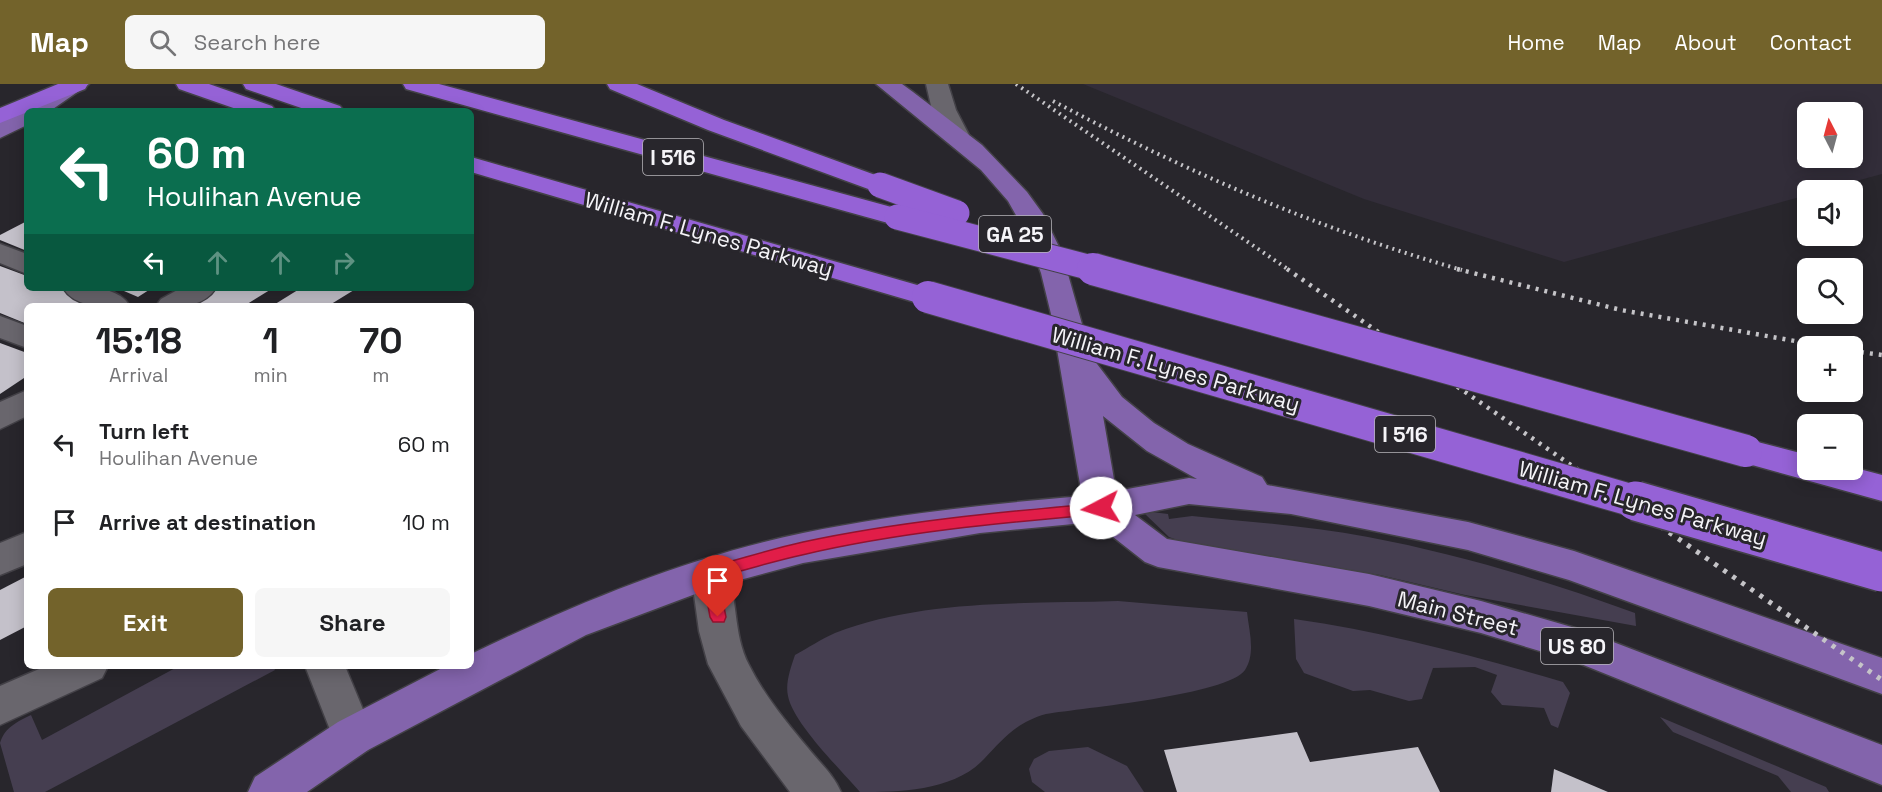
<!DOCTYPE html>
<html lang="en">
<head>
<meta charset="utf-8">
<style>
  body { margin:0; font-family:"Space Grotesk",sans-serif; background:#f6f6f6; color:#202124; height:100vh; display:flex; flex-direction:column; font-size:22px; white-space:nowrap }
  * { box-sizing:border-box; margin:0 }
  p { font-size:20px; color:#757577 }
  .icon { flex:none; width:33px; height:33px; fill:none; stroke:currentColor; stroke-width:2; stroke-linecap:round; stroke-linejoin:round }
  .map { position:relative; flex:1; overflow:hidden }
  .drawer { position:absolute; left:24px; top:219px; width:450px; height:366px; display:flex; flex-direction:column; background:#fff; border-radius:9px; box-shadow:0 3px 15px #0003 }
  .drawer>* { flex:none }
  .guide { position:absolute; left:24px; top:24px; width:450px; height:183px; border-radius:9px; box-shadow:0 3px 15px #0003; background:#0b6e4f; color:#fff; overflow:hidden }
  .needle { width:39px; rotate:354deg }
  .fabs { position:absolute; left:1797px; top:18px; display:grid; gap:12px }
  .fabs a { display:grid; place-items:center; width:66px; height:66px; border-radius:9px; background:#fff; box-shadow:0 3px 15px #0003; font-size:30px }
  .pin { position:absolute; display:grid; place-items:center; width:51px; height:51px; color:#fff; margin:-62px -26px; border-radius:50% 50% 50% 0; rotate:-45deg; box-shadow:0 0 6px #0007 }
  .pin .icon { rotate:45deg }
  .me { position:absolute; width:66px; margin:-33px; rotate:265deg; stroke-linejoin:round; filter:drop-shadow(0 0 4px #0008) }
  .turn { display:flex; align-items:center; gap:21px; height:126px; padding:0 24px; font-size:27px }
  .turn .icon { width:78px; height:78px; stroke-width:2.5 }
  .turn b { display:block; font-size:42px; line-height:51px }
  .lanes { display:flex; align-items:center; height:57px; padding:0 24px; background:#0003; justify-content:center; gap:30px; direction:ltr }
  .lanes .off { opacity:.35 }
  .eta { display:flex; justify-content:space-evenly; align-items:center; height:102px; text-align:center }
  .eta b { font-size:36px; font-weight:600; line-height:42px }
  .action { display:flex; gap:12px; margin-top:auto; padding:12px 24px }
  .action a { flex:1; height:69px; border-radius:9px; background:#73632b; color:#fff; font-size:24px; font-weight:600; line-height:69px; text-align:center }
  .action a+a { background:#f6f6f6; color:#202124 }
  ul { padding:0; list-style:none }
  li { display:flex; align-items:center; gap:18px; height:78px; padding:0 24px }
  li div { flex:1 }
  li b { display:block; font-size:22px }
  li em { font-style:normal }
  header { display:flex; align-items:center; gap:36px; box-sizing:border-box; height:84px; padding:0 30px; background:#73632b; color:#fff }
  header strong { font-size:28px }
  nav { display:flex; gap:33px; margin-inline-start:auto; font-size:21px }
  .search { width:420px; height:54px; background:#f6f6f6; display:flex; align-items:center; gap:15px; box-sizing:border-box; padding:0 21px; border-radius:9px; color:#757577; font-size:22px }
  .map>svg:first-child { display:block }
  .built { fill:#322d39; fill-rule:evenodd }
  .green { fill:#453e50 }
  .building { fill:#c4c1ca }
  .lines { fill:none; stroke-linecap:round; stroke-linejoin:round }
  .minor-casing { stroke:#434147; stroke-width:3 }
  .major-casing { stroke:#434147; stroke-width:3 }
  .highway-casing { stroke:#434147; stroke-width:3 }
  .minor { fill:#69666d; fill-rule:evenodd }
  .major { fill:#8364ac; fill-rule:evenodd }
  .highway { fill:#9562d6; fill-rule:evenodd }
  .rail-far2 { stroke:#c5c4c8; stroke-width:4; stroke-dasharray:2 4.5; stroke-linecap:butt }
  .rail-far1 { stroke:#c5c4c8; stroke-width:4.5; stroke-dasharray:3 6; stroke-linecap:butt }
  .rail { stroke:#c5c4c8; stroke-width:5; stroke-dasharray:4 7; stroke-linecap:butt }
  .highway-bridge-far2-casing { stroke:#434147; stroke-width:27; stroke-linecap:butt }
  .highway-bridge-far1-casing { stroke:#434147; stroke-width:34; stroke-linecap:butt }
  .highway-bridge-casing { stroke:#434147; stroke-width:42; stroke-linecap:butt }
  .highway-bridge-far2 { stroke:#9562d6; stroke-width:25 }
  .highway-bridge-far1 { stroke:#9562d6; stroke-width:32 }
  .highway-bridge { stroke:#9562d6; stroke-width:39 }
  .route { fill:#e11d48; stroke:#92132f; stroke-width:1.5 }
  .labels { text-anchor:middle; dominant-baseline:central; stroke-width:6; stroke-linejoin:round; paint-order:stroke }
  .shield { fill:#28262c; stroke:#b8b6bb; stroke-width:1.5 }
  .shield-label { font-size:21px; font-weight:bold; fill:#f5f4f8 }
  .street-label { font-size:22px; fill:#f5f4f8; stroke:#28262c }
</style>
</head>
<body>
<header>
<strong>Map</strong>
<div class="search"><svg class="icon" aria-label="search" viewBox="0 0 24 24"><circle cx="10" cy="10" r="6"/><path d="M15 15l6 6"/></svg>Search here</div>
<nav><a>Home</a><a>Map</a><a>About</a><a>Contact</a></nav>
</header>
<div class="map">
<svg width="1882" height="708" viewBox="0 0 1882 708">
  <rect width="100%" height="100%" fill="#28262c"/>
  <path class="built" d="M1083,0H1882V90L1823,106H1808L1807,111L1564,178L1364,115ZM1808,28H1852V74H1808Z"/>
  <g class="green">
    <path d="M1152,428L1168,430L1169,435L1192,432C1250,438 1310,442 1368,453C1458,470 1548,497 1635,529L1636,542L1465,511L1380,491L1280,475L1208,467L1169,453L1145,430Z"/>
    <path d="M1118,517L1247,528C1249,547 1256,569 1245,586C1228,611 1082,624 1046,630C1017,638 1004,654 984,675C954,707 900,708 860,708C841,686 793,639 788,612C785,599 791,583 795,571C808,564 821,555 835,549C923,515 1025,520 1118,517Z"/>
    <path d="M1294,535C1386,548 1474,572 1563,598L1570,609L1558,644L1551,641L1544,624L1502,621L1491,608L1497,591L1475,583L1433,584L1422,615L1409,617L1370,606L1353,607L1304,589L1296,575Z"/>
    <path d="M179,582H273L275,586L45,708H14L0,659C5,643 17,638 31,631L42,656Z"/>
    <path d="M1660,633L1826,703L1829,708H1791L1778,692L1673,648Z"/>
    <path d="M1088,663L1127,682L1144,708H1045L1032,698L1029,685L1034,675L1049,667Z"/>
  </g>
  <g class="building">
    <path d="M27,137V167L0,156V151Z"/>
    <path d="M0,182L27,192V204H57L103,222H27V240L0,229Z"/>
    <path d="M117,204H152L138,213Z"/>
    <path d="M218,204H273L244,222H188Z"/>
    <path d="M301,204H350L354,206L328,222H272Z"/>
    <path d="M0,259L27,269V292L0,310Z"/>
    <path d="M27,492V542L0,556V506Z"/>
    <path d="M1297,648L1310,678L1418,663L1440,708H1177L1164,666Z"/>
    <path d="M1554,685L1608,708H1551Z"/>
  </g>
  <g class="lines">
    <g class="minor-casing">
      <g id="minor">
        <path d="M926,0H948L956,26L969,51L965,56H949L932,26Z"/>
        <path d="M0,160L27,170V190L0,179Z"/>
        <path d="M63,204C85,204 116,200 130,222C107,222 77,226 63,204Z"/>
        <path d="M181,204H216C202,225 179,222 156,222L161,215Z"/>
        <path d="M0,232L27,242V264L0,254Z"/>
        <path d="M27,306V332L0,345V318Z"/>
        <path d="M27,448V480L0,491V459Z"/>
        <path d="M710,474L723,478C739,510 732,549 749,581C764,611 786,638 808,664C820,679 833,690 841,708H790L741,642L708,580L699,547L691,489L697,478Z"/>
        <path d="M46,582H108L102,594L0,641V602Z"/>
        <path d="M305,582H345L374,652L368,666L353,672L338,666Z"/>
      </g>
    </g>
    <g class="major-casing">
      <g id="major">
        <path d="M62,0H89L50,27H27V41L0,54V37Z"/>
        <path d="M876,0H902L913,8L982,61L1027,108L1043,130L1062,169L1091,272L1122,313L1154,339L1188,360L1262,393L1267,401L1468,438L1574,467L1882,574V610L1569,496L1468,466L1291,430L1189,420L1135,431L1167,455L1369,490L1481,517L1582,546L1882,661V701L1576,578L1481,549L1369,522L1158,483L1145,478L1094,438L980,449L803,479L714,503L586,551L368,666L307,708H248L255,693L338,638L446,582H471V570C577,519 688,473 803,449C895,430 989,420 1082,412L1051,230L1041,189L1026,149L1008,117L981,86ZM1103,332L1147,367L1197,395L1189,394L1116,407Z"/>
      </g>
    </g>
    <g class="highway-casing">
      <g id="highway">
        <path d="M58,0H88L85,5L0,39V24Z"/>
        <path d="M176,0H209L272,22L276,27H242L179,5Z"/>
        <path d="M243,0H276L340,22L344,27H310L246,5Z"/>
        <path d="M403,0H439L906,127L910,133L906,139L897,141L888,139L406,5Z"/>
        <path d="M607,0H637L724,36L889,96L893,101L889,106L880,109L871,106L708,46L610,5Z"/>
        <path d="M471,73L938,207L942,213L938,219L928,222L918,219L471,88Z"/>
        <path d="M1746,355L1808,371V386H1852V383L1882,391V417L1734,376L1729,367L1734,358Z"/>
      </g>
    </g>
    <use href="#minor" class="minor"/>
    <use href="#major" class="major"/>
    <use href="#highway" class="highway"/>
    <g class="rail-far2">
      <path d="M1016,0L1289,186"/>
      <path d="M1053,17C1185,87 1318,145 1462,186"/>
    </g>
    <g class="rail-far1">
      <path d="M1287,185L1626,419"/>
      <path d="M1457,185L1621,226L1823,262"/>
      <path d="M1852,267L1882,271"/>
    </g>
    <path class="rail" d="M1624,417L1882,596"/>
    <g class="highway-bridge-far2-casing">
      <g id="highway-bridge-far2">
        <path d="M880,101L957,129"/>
        <path d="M897,133L1099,186"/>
      </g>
    </g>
    <g class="highway-bridge-far1-casing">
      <g id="highway-bridge-far1">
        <path d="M1093,185L1746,367"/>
        <path d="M928,213L1641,419"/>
      </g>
    </g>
    <g class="highway-bridge-casing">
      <path id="highway-bridge" d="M1636,417L1882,488"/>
    </g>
    <use href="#highway-bridge-far2" class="highway-bridge-far2"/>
    <use href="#highway-bridge-far1" class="highway-bridge-far1"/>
    <use href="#highway-bridge" class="highway-bridge"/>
  </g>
  <path class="route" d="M1101,419L1109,424L1101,430C1001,439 900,448 802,471C774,477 746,486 718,493L726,533L724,538H713L710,533L702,489L710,483C741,475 771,465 803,458C901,437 1002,428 1101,419Z"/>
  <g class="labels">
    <g class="shield">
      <rect x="643" y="55" width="60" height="36" rx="4.5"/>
      <rect x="979" y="132" width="72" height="36" rx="4.5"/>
      <rect x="1375" y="332" width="60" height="36" rx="4.5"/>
      <rect x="1541" y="544" width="72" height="36" rx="4.5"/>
    </g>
    <g class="shield-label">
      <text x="673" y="73">I 516</text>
      <text x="1015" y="150">GA 25</text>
      <text x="1405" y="350">I 516</text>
      <text x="1577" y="562">US 80</text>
    </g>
    <g class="street-label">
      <text transform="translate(709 150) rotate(16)">William F. Lynes Parkway</text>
      <text transform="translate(1176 285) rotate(16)">William F. Lynes Parkway</text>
      <text transform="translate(1643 419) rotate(16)">William F. Lynes Parkway</text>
      <text transform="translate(1458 529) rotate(14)">Main Street</text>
    </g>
  </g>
</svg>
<div class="fabs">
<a><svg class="needle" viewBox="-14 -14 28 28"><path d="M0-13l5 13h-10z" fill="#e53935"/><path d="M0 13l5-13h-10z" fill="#757577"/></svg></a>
<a><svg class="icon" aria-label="sound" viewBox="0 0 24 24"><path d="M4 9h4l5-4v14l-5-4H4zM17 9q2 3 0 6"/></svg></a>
<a><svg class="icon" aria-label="search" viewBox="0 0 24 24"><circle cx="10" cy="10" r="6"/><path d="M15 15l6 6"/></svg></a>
<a>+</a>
<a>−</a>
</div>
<div class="pin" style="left:718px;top:533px;background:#d93025"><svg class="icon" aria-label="arrive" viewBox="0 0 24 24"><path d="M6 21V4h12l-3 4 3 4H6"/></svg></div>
<svg class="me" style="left:1101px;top:424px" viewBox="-20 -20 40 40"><circle r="19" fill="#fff"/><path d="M0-13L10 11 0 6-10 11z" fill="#e11d48"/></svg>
<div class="guide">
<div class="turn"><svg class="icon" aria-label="left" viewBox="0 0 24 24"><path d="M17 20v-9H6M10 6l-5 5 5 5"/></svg><div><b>60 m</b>Houlihan Avenue</div></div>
<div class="lanes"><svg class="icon" aria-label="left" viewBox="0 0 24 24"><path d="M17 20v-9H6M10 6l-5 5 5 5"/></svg><svg class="icon off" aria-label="ahead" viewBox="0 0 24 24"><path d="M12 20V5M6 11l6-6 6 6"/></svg><svg class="icon off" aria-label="ahead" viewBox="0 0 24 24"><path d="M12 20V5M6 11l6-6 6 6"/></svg><svg class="icon off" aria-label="right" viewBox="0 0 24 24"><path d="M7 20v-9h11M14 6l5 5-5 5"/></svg></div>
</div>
<section class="drawer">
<div class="eta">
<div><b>15:18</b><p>Arrival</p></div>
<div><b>1</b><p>min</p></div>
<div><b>70</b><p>m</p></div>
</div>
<ul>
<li><svg class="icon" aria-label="left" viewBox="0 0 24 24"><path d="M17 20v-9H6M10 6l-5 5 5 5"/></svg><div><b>Turn left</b><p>Houlihan Avenue</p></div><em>60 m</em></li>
<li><svg class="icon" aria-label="arrive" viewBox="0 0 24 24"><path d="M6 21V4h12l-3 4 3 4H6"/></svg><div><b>Arrive at destination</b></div><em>10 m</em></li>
</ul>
<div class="action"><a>Exit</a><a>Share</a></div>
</section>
</div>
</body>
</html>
